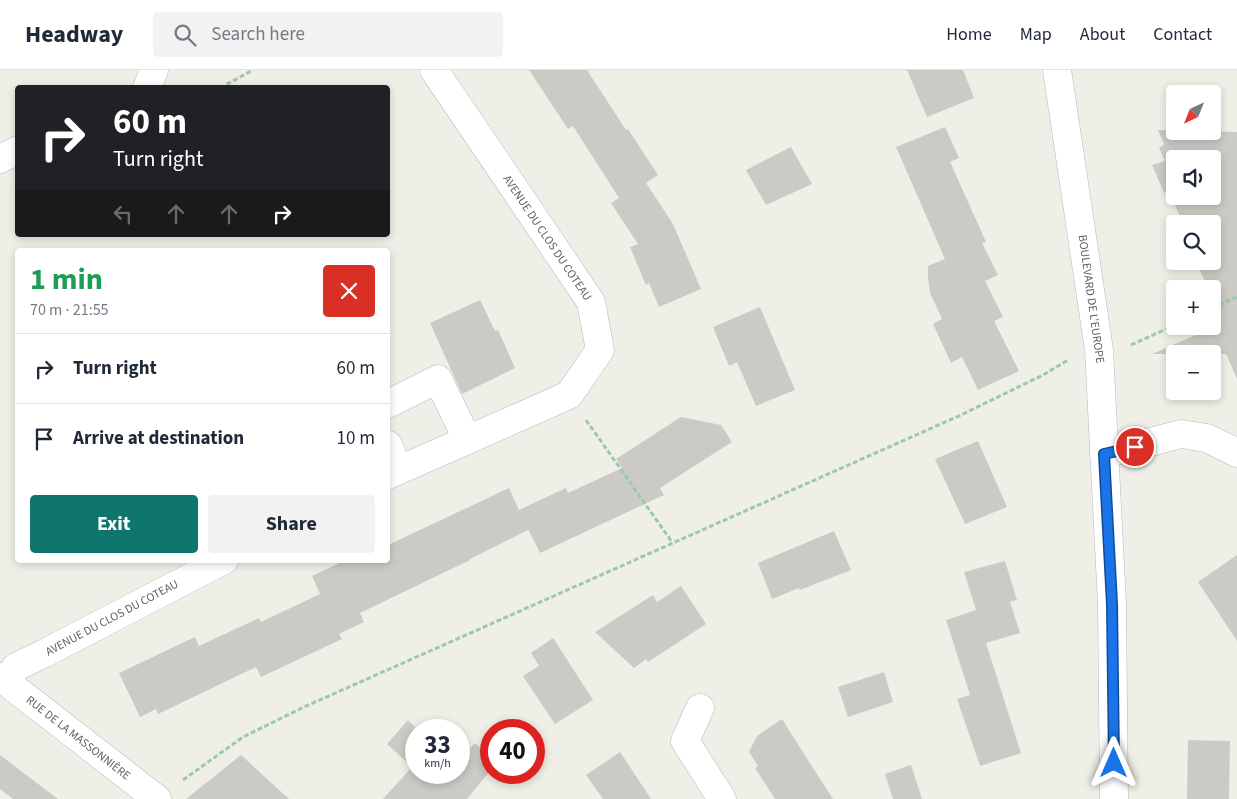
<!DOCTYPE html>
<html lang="en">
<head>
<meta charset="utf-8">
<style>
  body { margin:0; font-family:"Source Sans 3",sans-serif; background:#f2f2f3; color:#1f2937; height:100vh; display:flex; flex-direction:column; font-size:19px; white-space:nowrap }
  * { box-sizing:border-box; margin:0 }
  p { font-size:16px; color:#747a83 }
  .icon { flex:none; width:28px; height:28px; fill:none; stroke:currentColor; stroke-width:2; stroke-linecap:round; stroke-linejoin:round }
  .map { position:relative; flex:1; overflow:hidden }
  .panel { position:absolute; left:15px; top:178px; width:375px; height:315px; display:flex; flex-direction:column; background:#fff; border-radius:5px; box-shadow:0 2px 8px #0003 }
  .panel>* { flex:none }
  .top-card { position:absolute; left:15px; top:15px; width:375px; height:152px; border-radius:5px; box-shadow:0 2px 8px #0003; background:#202124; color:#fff; overflow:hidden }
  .needle { width:32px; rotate:223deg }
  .tools { position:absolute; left:1166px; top:15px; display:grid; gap:10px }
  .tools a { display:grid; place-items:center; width:55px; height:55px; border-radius:5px; background:#fff; box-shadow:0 2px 8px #0003; font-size:25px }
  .speed { position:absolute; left:405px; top:649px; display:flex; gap:10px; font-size:25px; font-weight:700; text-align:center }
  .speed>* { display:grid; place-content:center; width:65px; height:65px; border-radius:50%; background:#fff; box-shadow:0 2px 8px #0003; line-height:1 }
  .speed small { font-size:12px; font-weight:400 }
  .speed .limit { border:8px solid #d22; background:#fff; color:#111 }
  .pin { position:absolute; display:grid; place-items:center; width:42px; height:42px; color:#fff; margin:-21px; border:2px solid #fff; border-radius:50%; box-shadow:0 1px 5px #0007 }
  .me { position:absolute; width:55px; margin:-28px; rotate:0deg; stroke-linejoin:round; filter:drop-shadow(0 0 4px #0008) }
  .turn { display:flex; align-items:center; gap:18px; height:105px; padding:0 15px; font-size:22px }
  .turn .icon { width:65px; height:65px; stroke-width:2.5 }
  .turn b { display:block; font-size:35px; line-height:42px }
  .lanes { display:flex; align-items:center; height:48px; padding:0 15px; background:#0003; justify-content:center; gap:25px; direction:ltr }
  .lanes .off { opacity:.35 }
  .round { display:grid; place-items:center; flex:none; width:52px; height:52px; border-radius:5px; background:#f2f2f3 }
  .summary { display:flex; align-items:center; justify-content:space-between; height:85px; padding:0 15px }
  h1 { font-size:30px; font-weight:700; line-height:38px; color:#1e9e55 }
  .primary-button { display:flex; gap:10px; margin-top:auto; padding:10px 15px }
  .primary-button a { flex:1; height:58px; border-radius:5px; background:#0f766e; color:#fff; font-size:20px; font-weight:700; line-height:58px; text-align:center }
  .primary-button a+a { background:#f2f2f3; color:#1f2937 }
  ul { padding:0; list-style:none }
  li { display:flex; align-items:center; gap:15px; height:70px; padding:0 15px; border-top:1px solid #e0e1e3 }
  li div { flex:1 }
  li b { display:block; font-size:19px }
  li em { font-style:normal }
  header { display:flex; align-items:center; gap:30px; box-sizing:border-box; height:70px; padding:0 25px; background:#fff; border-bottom:1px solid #e0e1e3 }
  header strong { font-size:24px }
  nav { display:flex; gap:28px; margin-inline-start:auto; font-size:18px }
  .search { width:350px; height:45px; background:#f2f2f3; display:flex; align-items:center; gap:12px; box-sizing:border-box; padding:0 18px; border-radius:5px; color:#747a83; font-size:19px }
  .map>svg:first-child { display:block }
  .building { fill:#cccac4; fill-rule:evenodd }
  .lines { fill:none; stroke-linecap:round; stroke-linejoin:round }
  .minor-casing { stroke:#b7b9bd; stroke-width:29 }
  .path { stroke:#9dc8ad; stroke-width:3; stroke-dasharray:5 2.5; stroke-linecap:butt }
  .minor { stroke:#fff; stroke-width:28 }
  .route-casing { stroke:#114b97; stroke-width:12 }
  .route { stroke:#1a73e8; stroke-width:9 }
  .labels { text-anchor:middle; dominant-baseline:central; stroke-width:4.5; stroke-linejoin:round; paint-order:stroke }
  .street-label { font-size:12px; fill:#5e6267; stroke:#fff }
</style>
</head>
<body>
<header>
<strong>Headway</strong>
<div class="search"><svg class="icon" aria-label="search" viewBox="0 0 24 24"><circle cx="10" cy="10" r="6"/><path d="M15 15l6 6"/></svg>Search here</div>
<nav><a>Home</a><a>Map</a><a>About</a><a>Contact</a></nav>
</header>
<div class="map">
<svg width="1237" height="729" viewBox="0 0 1237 729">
  <rect width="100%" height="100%" fill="#f0efe7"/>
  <g class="building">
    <path d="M529,0H587L626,60L628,59L658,105L646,113L673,154L701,219L659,237L649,213L646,215L630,177L638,174L611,133L619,128L573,56L568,59Z"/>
    <path d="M907,0H963L974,28L927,47Z"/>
    <path d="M945,57L959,88L950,92L986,172L982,173L998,205L985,211L1003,247L994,251L1019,301L978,320L962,287L951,293L933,254L942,249L930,223L928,209V196L945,189L896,77Z"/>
    <path d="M1158,60L1237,62V309L1226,284H1152L1214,257L1212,253V219H1198L1196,215L1205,212L1196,191H1212V154H1183L1169,121L1164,123L1152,95L1165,91L1159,78L1164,74ZM1175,89H1212V126H1175Z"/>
    <path d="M791,77L812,114L766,135L746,100Z"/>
    <path d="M480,230L495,261L498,260L515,298L462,324L430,253Z"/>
    <path d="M760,237L795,320L756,336L737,292L729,296L713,257Z"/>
    <path d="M681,347L721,355L732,372L660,418L664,425L540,483L525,453L528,460L470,489V490L360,543L364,552L339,564L342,569L261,607L256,597L158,644L156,639L140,647L119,603L195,567L199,576L259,548L261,552L320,524L312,506L346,490H388V475L509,418L519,440L566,418L568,423L622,398L616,389Z"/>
    <path d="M978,371L1007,437L965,454L935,389Z"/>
    <path d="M834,461L851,500L800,520L799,518L772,529L758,493Z"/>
    <path d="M1237,485V571L1198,512Z"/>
    <path d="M1005,491L1017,530L1010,532L1020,563L986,573L1021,683L980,696L957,629L970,625L946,550L976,540L964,502Z"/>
    <path d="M681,516L706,554L648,592L646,589L634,598L595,562L653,525L657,532Z"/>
    <path d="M553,568L593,630L555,654L523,606L539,596L531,583Z"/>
    <path d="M884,602L893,632L848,647L838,617Z"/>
    <path d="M782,649L806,687L833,729H775L755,698L758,696L749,682L757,666Z"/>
    <path d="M408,650L418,660H416V702H459V690L475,673L491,688V700L467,729H383L412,697L387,674Z"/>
    <path d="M1188,670L1230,671L1229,729H1187Z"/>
    <path d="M620,682L651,729H603L586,705Z"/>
    <path d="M0,685L58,729H13L0,719Z"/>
    <path d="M241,685L289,729H186Z"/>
    <path d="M911,695L922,729H893L885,704Z"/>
  </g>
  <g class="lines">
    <g class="minor-casing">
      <g id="minor">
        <path d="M1057,0L1099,280L1112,534L1114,729"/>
        <path d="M147,18L154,0"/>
        <path d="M0,89L18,80"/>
        <path d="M388,334L438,309L467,369"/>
        <path d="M388,375L398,399"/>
        <path d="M1104,384L1181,364L1207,368L1237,383"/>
        <path d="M388,405L569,325L600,280L591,232L434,0"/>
        <path d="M0,607L157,729"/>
        <path d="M5,612L16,597L45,583L224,490"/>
        <path d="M700,638L685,671L722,729"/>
      </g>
    </g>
    <g class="path">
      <path d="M220,18L253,0"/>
      <path d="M1212,238L1237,227"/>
      <path d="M1131,275L1175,255"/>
      <path d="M586,350L672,472"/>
      <path d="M183,710L243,667L304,637L961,345L1043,305L1068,290"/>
    </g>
    <use href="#minor" class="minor"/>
  </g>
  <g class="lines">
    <g class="route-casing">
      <path id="route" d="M1114,693L1112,534L1104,384L1135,377"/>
    </g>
    <use href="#route" class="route"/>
  </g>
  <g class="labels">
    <g class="street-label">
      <text transform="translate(547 168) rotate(56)">AVENUE DU CLOS DU COTEAU</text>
      <text transform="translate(1091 229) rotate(82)">BOULEVARD DE L'EUROPE</text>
      <text transform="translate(112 548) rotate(-28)">AVENUE DU CLOS DU COTEAU</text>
      <text transform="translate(78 668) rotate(38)">RUE DE LA MASSONNIÈRE</text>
    </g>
  </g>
</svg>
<div class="tools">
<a><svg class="needle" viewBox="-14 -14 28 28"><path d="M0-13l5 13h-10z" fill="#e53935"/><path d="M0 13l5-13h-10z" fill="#747a83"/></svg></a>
<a><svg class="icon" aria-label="sound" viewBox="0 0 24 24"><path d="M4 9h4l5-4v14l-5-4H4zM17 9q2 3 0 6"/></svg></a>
<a><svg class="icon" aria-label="search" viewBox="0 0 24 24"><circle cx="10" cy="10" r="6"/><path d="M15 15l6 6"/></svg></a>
<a>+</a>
<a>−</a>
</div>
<div class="speed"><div>33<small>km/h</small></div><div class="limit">40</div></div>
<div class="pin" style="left:1135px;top:377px;background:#d93025"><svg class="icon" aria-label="arrive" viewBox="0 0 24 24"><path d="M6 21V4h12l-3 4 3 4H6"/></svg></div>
<svg class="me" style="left:1114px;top:693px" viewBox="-20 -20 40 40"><path d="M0-17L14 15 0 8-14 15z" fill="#1a73e8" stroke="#fff" stroke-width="4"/></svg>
<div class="top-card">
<div class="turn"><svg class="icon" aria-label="right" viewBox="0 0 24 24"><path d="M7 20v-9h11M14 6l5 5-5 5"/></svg><div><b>60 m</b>Turn right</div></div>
<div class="lanes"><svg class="icon off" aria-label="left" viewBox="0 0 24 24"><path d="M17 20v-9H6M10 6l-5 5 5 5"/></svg><svg class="icon off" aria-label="ahead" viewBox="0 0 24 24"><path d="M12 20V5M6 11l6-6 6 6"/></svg><svg class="icon off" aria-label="ahead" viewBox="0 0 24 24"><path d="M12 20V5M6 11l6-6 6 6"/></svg><svg class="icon" aria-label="right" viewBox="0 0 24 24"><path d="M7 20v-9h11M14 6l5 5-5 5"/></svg></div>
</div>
<section class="panel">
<div class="summary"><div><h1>1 min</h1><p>70 m · 21:55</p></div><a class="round" style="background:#d93025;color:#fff"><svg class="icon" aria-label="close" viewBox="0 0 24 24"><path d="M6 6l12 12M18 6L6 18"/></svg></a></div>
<ul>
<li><svg class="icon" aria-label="right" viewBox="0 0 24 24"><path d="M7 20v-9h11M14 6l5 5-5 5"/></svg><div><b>Turn right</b></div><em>60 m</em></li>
<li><svg class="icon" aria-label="arrive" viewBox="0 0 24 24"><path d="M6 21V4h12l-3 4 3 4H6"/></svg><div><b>Arrive at destination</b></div><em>10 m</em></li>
</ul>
<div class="primary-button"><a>Exit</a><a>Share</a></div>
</section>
</div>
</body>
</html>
